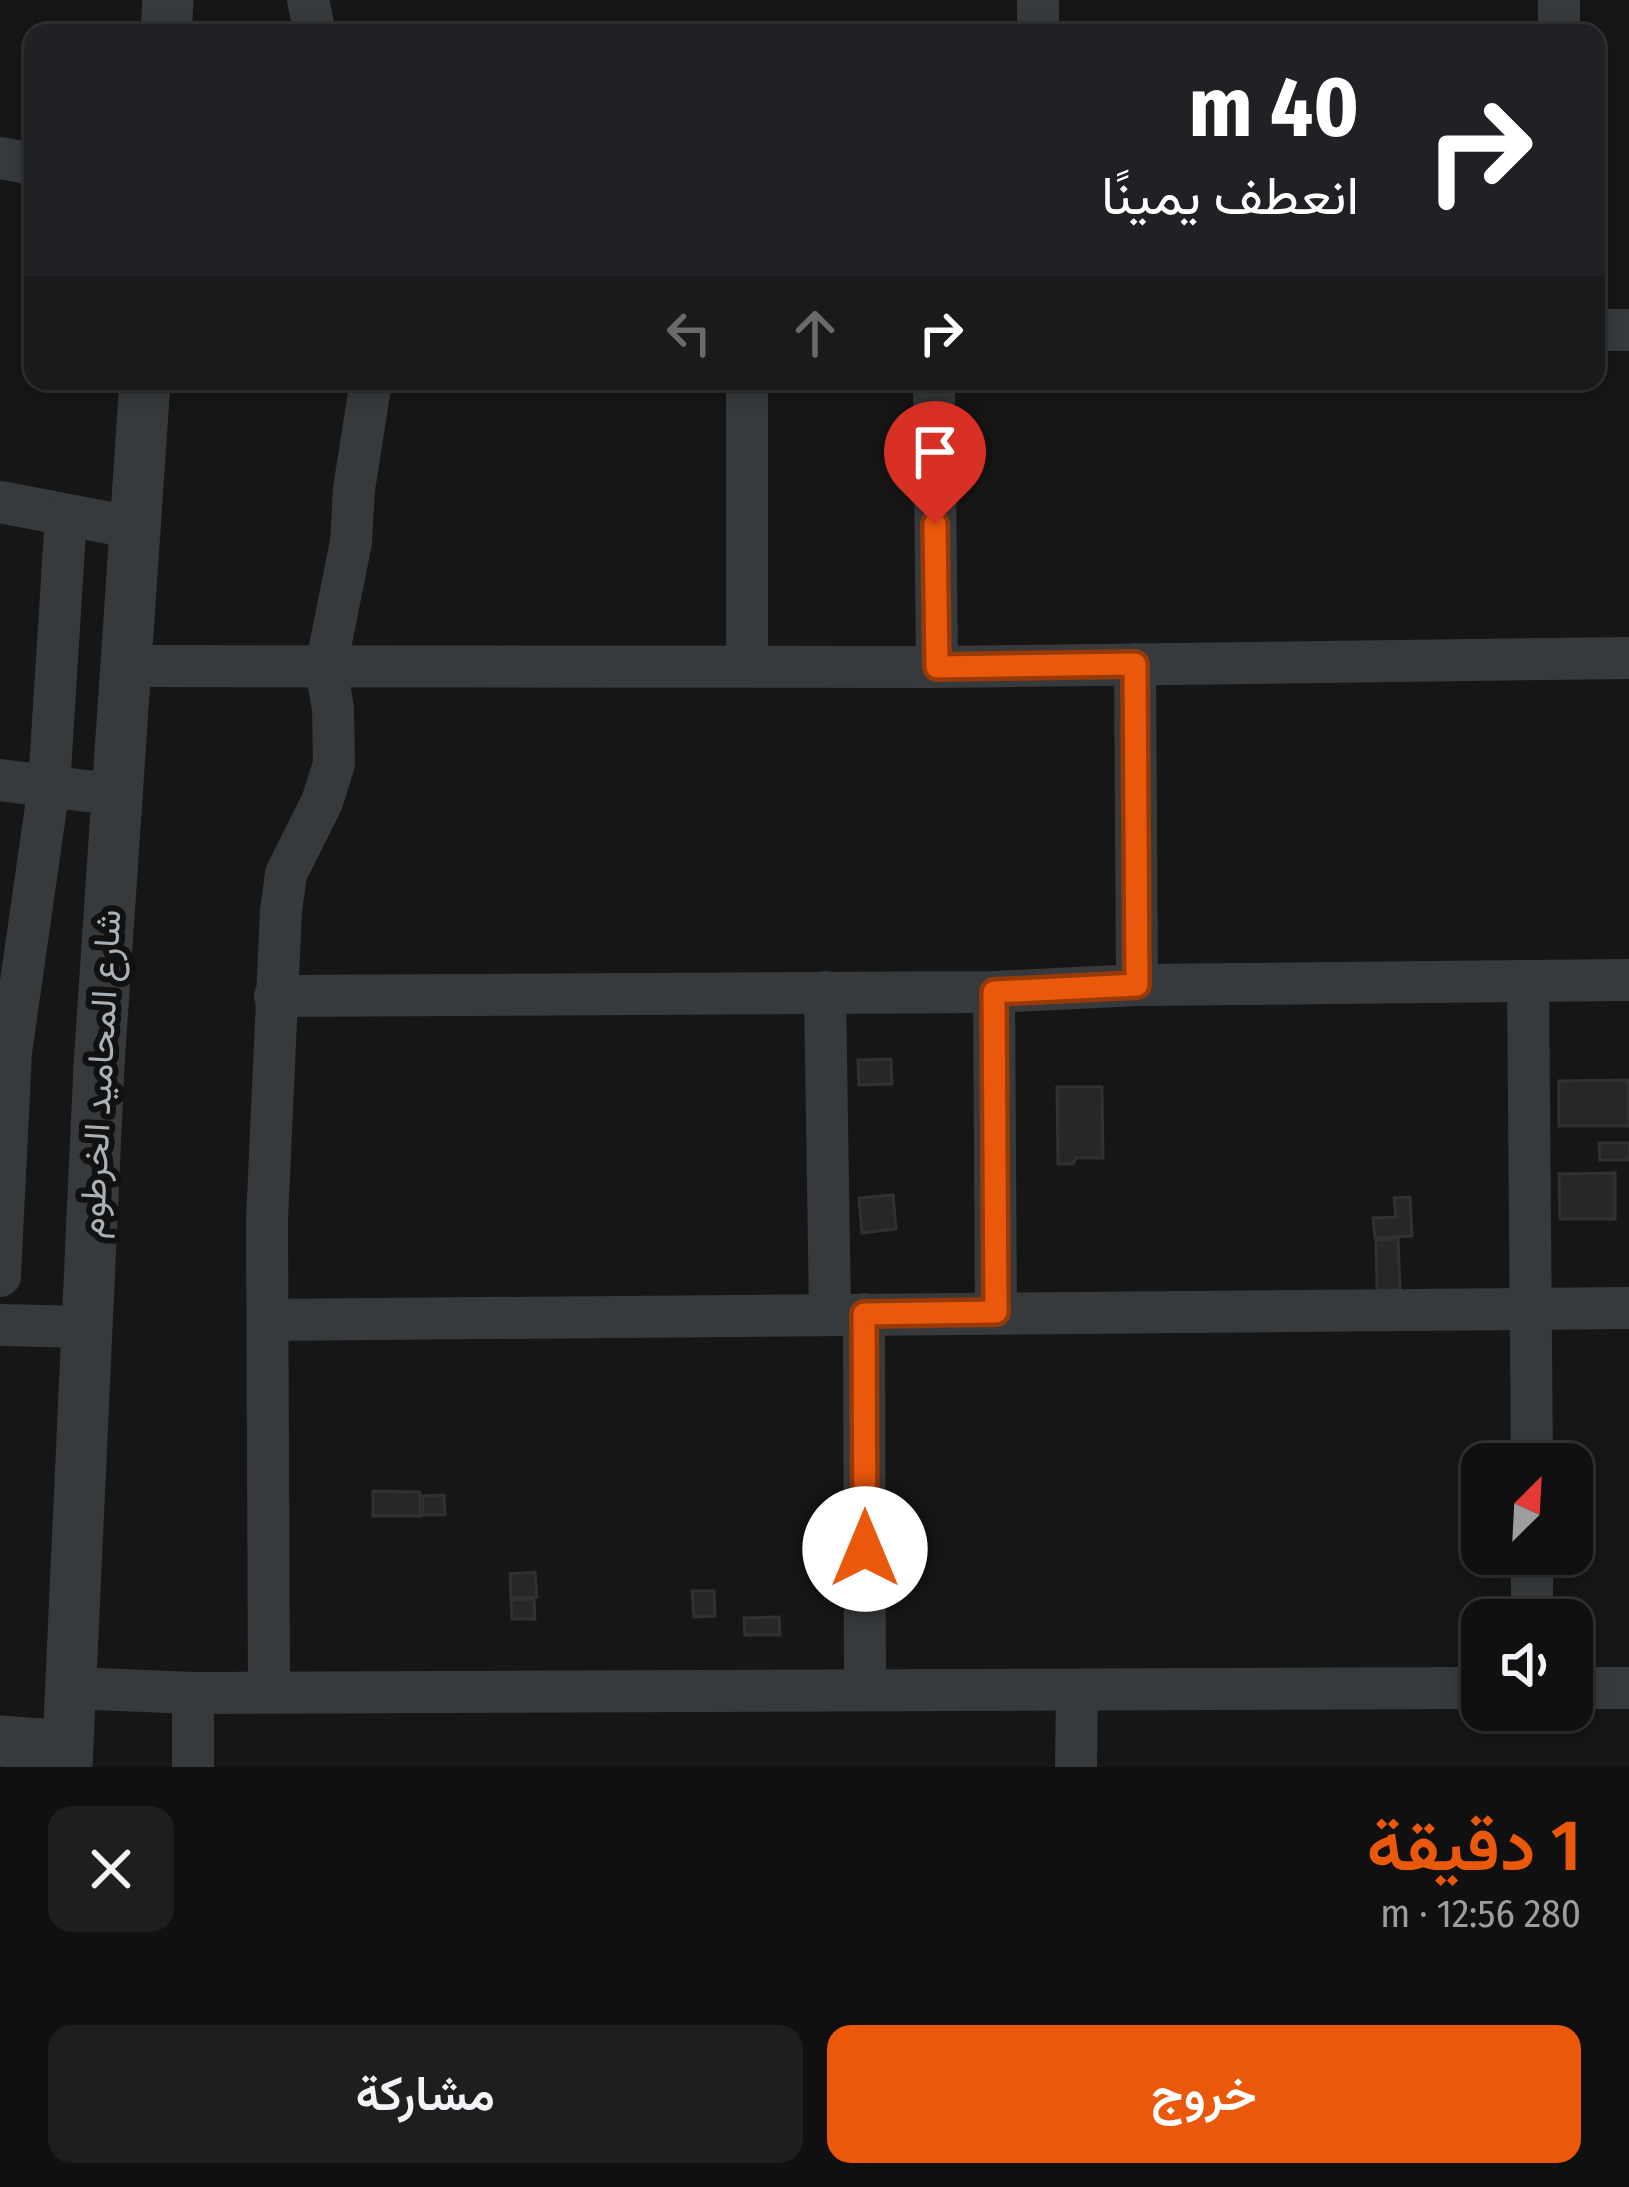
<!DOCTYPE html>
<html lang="ar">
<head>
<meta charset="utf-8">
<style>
  body { margin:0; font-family:"Fira Sans Condensed",Vazirmatn,sans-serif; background:#1e1e1f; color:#f1f3f6; direction:rtl; height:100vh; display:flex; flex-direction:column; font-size:45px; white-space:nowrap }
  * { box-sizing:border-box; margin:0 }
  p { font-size:39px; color:#9c9d9f }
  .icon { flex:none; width:66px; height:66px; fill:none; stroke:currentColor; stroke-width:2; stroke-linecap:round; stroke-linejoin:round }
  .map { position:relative; height:1767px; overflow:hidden; direction:ltr }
  .drawer { display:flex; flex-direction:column; background:#101011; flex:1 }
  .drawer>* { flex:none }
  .top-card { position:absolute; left:24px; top:24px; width:1581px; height:366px; border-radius:24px; box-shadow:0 6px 18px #0003,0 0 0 3px #303031; direction:rtl; background:#202124; color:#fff; overflow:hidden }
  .needle { width:78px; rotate:24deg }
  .tools { position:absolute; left:1461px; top:1443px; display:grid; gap:24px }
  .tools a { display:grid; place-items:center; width:132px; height:132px; border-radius:24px; background:#101011; box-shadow:0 6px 18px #0003,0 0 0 3px #303031; font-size:60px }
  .pin { position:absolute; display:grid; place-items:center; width:102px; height:102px; color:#fff; margin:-123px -51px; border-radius:50% 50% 50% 0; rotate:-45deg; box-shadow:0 0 12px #0007 }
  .pin .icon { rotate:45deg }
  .me { position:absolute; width:132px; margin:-66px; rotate:0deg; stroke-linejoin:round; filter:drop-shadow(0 0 9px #0008) }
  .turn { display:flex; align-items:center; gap:42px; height:252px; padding:0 48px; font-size:54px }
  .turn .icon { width:156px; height:156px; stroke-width:2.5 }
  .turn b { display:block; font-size:84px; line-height:102px }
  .lanes { display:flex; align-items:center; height:114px; padding:0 48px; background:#0003; justify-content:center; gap:60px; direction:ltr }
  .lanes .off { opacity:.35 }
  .round { display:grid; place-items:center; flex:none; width:126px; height:126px; border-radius:24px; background:#1e1e1f }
  .head { display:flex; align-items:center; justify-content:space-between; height:204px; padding:0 48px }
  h1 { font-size:72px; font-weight:600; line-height:90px; color:#ea580c }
  .action { display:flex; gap:24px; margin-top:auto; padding:24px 48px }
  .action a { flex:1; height:138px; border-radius:24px; background:#ea580c; color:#fff; font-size:48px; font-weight:600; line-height:138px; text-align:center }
  .action a+a { background:#1e1e1f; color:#f1f3f6 }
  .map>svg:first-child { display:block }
  .building { fill:#262728; stroke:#303133; stroke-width:3 }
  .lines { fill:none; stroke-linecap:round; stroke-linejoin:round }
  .minor { stroke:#373a3c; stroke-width:42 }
  .tertiary { stroke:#373a3c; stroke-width:51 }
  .route-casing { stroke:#983908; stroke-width:30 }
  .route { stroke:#ea580c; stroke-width:21 }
  .labels { text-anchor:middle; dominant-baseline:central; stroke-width:12; stroke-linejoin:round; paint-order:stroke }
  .street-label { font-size:36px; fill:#a9b1b7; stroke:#111112 }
</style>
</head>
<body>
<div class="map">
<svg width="1629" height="1767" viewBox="0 0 1629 1767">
  <rect width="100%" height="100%" fill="#161617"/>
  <g class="building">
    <path d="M891,1059L892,1084L859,1085L858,1060Z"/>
    <path d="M1628,1080L1629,1126H1559V1081Z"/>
    <path d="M1057,1087H1102L1103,1158H1076L1073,1164H1058Z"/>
    <path d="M1599,1143H1629V1160H1600Z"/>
    <path d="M1615,1173V1219H1560L1559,1174Z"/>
    <path d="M893,1195L896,1229L862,1233L859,1198Z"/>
    <path d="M1410,1197L1412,1236L1375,1238L1373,1218L1396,1217L1394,1198Z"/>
    <path d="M1398,1239L1400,1290L1377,1291L1376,1240Z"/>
    <path d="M373,1491L420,1492V1516H373Z"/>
    <path d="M444,1495L445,1515H423V1496Z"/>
    <path d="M535,1572L537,1597L511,1598L510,1574Z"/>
    <path d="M692,1591H714L715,1616L694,1617Z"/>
    <path d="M534,1599L535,1619H512L511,1600Z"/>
    <path d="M779,1617L780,1635H745L744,1618Z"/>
  </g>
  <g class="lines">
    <g class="minor">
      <path d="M308,0L315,33"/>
      <path d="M1038,0V33"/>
      <path d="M1559,0V33"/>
      <path d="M0,158L33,164"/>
      <path d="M1596,330H1629"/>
      <path d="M934,381L937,667"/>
      <path d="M0,502L136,528"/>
      <path d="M1135,664L1137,985"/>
      <path d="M747,665V381"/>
      <path d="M127,666L937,667L1629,658"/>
      <path d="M0,780L118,795"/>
      <path d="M1528,982L1532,1464"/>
      <path d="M825,992L830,1314"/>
      <path d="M994,992L996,1312"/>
      <path d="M275,996L994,992L1137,985L1629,980"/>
      <path d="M0,1276L11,1052L49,786L66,515"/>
      <path d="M864,1314L865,1690"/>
      <path d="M268,1320L1629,1308"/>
      <path d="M0,1325L87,1327"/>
      <path d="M1532,1620V1554"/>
      <path d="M72,1688L193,1693L1482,1688"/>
      <path d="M1572,1688H1629"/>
      <path d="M269,1692L267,1220L281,911L286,874L322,802L334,764L333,709L326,667L351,542L354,489L371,381"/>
      <path d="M193,1767V1693"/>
      <path d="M1076,1767L1077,1690"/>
    </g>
    <g class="tertiary">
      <path d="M166,33L168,0"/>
      <path d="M0,1741L68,1746"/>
      <path d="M67,1767L99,1065L145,381"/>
    </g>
  </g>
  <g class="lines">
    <g class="route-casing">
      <path id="route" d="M865,1549L864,1314L996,1312L994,992L1137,985L1135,664L937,667L935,524"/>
    </g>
    <use href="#route" class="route"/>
  </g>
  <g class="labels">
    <g class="street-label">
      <text transform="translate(100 1074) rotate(-87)">شارع المحاميد الخرطوم</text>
    </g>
  </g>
</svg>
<div class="tools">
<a><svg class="needle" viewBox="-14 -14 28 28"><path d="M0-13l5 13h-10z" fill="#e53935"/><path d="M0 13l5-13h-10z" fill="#9c9d9f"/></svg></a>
<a><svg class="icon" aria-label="sound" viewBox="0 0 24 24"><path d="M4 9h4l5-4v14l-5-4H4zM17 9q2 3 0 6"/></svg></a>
</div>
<div class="pin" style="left:935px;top:524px;background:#d93025"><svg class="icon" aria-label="arrive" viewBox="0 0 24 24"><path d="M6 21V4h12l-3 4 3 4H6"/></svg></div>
<svg class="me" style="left:865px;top:1549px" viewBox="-20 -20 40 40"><circle r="19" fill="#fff"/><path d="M0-13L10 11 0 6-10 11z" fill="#ea580c"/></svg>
<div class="top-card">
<div class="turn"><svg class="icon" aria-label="right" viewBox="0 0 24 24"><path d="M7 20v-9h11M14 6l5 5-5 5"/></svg><div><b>40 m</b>انعطف يمينًا</div></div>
<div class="lanes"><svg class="icon off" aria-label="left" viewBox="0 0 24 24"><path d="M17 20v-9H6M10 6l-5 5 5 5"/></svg><svg class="icon off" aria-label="ahead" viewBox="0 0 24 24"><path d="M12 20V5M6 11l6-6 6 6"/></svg><svg class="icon" aria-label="right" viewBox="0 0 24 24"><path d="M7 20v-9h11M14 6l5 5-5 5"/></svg></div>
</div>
</div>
<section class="drawer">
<div class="head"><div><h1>1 دقيقة</h1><p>280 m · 12:56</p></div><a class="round"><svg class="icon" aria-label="close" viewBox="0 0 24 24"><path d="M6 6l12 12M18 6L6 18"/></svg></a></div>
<div class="action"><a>خروج</a><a>مشاركة</a></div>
</section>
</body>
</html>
